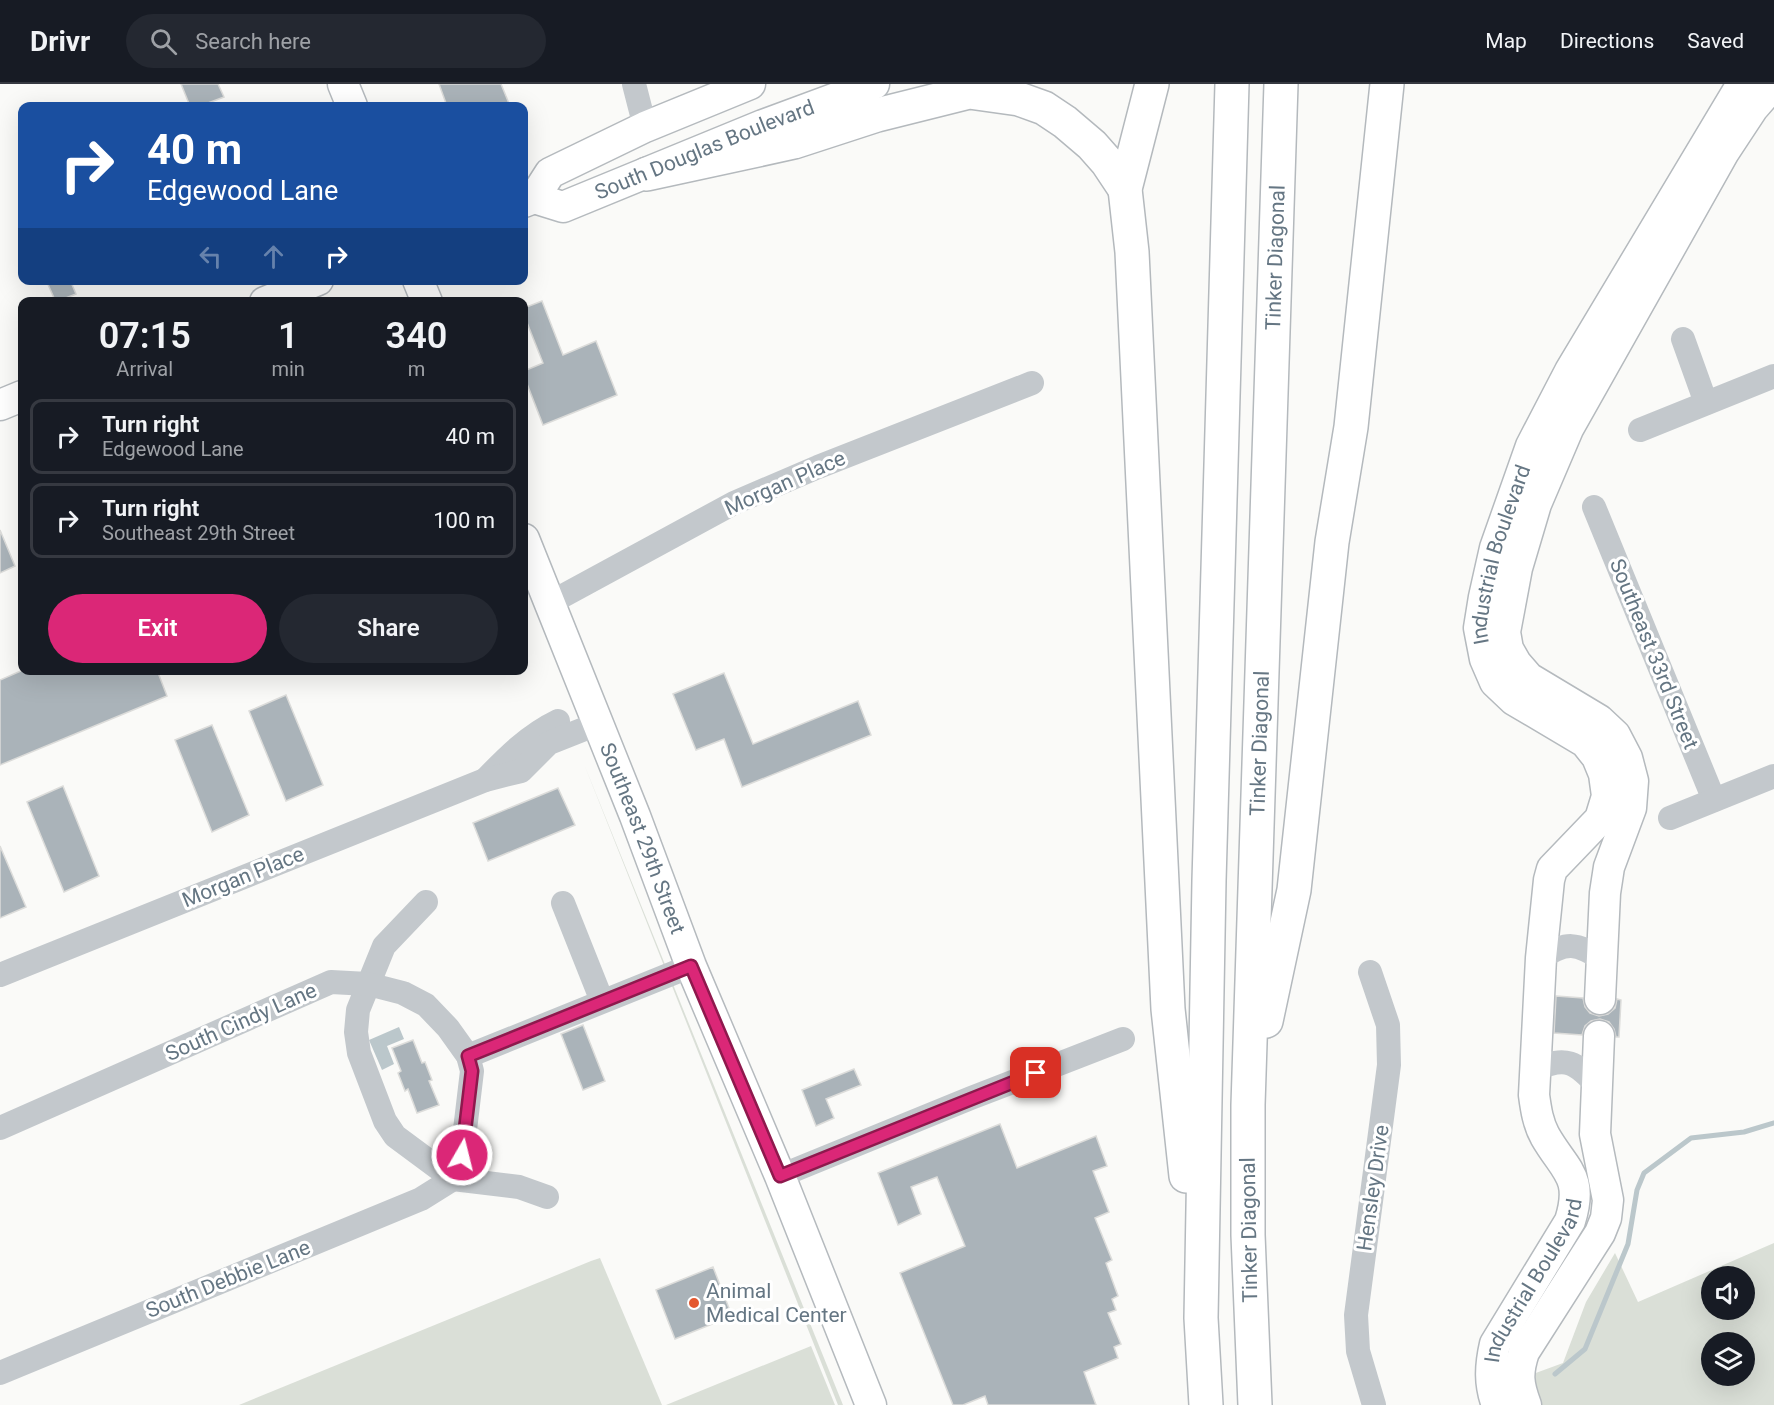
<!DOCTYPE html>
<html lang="en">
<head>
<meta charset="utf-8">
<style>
  body { margin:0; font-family:Roboto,sans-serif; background:#242831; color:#f1f3f6; height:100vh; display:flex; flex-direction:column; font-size:22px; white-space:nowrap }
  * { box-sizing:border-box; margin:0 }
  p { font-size:20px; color:#9ea1a6 }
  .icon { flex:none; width:33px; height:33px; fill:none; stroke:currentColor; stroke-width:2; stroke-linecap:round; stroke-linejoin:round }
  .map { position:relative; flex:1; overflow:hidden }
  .drawer { position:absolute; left:18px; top:213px; width:510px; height:378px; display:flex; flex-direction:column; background:#171b24; border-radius:12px; box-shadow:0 6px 24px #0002 }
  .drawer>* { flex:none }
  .top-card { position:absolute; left:18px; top:18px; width:510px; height:183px; border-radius:12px; box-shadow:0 6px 24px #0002; background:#1a4fa0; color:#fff; overflow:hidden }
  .fabs { position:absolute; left:1701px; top:1182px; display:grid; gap:12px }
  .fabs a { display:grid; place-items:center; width:54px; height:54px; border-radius:50%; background:#171b24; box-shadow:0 6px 24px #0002; font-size:30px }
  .pin { position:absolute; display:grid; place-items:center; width:51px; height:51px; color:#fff; margin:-26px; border-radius:12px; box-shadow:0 3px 9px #0006 }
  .me { position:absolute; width:66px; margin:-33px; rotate:8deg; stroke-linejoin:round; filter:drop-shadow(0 0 4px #0008) }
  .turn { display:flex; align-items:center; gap:21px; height:126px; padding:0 30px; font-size:27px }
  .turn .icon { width:78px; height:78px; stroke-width:2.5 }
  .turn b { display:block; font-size:42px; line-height:51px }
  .lanes { display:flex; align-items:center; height:57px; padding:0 30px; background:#0003; justify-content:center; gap:30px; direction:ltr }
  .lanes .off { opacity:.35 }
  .eta { display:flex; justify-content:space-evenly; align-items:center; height:102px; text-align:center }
  .eta b { font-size:36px; font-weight:600; line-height:42px }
  .action { display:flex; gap:12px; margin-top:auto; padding:12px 30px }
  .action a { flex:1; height:69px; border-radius:36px; background:#db2777; color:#fff; font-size:24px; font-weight:600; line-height:69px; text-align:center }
  .action a+a { background:#242831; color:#f1f3f6 }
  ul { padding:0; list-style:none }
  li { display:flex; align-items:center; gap:18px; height:75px; margin:0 12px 9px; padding:0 18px; border:3px solid #363941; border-radius:12px }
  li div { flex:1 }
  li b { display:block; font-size:22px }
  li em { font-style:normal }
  header { display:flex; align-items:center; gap:36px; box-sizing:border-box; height:84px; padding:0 30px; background:#171b24; border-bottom:2px solid #363941 }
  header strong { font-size:28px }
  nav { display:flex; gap:33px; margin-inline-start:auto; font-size:21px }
  .search { width:420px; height:54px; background:#242831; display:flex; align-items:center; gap:15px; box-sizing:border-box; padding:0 21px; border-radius:33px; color:#9ea1a6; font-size:22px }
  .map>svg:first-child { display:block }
  .green { fill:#dadfd7; fill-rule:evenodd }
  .water { fill:#bbc7cb }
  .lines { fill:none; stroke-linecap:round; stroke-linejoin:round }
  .stream { stroke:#bbc7cb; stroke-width:5 }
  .building { fill:#aab3b9; stroke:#dcdcda; stroke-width:1.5 }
  .major-casing { stroke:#b5babe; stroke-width:33 }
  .highway-casing { stroke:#b4b9bd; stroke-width:36 }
  .minor { stroke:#c3c8cc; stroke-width:24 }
  .major { stroke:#fff; stroke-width:30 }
  .highway { stroke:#fff; stroke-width:33 }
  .route-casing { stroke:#8e194d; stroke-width:15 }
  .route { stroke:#db2777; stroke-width:10 }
  .poi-dot { fill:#e4572e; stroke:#fff; stroke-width:2 }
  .labels { text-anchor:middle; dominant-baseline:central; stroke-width:6; stroke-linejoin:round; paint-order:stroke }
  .street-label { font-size:21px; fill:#657683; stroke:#fff }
  .poi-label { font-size:21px; fill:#657683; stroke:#fff; text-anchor:start }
</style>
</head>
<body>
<header>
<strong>Drivr</strong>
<div class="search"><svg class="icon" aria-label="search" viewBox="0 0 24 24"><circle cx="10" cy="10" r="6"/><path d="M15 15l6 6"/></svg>Search here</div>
<nav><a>Map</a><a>Directions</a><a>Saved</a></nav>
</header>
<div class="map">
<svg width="1774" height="1321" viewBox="0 0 1774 1321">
  <rect width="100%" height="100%" fill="#fafaf8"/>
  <g class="green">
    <path d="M584,680L843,1321H838Z"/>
    <path d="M1774,1159V1321H1542L1533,1290L1563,1279L1586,1218L1615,1169L1638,1218ZM1712,1192H1744V1226H1712ZM1712,1258H1744V1292H1712Z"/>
    <path d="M600,1174L662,1321H239L591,1177Z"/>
    <path d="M811,1262L835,1321H666Z"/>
  </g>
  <path class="water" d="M399,943L404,955L387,962L394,980L382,986L369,956Z"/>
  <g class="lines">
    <path class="stream" d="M1555,1290L1585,1265L1628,1160L1637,1106L1644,1089L1691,1054L1744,1048L1774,1039"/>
  </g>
  <g class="building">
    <path d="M181,0H218L224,13L200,22H190Z"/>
    <path d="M439,0H501L510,22H447Z"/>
    <path d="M46,196H70L76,210L58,217L57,215L55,216Z"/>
    <path d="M542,217L563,271L596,257L617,311L543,341L524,292V287L543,279L524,231V224Z"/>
    <path d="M0,446L15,482L0,489Z"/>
    <path d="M23,586H157L167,612L0,681V596Z"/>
    <path d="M724,589L753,660L858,617L871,651L742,703L724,655L696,666L673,610Z"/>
    <path d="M286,611L323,701L286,717L249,627Z"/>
    <path d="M212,641L249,731L212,748L175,656Z"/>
    <path d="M63,702L99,792L64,808L27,718Z"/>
    <path d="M558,704L575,741L488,777L473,739Z"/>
    <path d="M0,762L26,823L0,834Z"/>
    <path d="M1556,912L1583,914L1585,923L1590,929L1599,932L1608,930L1615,924L1617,915L1621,916L1619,953H1616L1614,945L1609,938L1600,935L1591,937L1585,942L1582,951L1554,949Z"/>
    <path d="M583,941L605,997L583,1006L561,950Z"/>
    <path d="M413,956L422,979L425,978L432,996L429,997L439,1021L417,1029L408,1005L405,1007L398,989L401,987L392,964Z"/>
    <path d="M854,985L861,1001L826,1015L834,1034L816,1042L802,1006Z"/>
    <path d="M1000,1040L1017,1084L1096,1052L1107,1082L1093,1087L1109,1128L1095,1134L1112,1176L1106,1179L1118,1212L1112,1215L1116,1226L1108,1229L1121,1260L1114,1263L1118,1274L1084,1288L1096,1321H988L985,1312L963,1321H953L900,1189L965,1162L937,1093L911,1103L921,1130L898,1141L878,1089Z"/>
    <path d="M713,1183L732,1232L675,1255L656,1206Z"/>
  </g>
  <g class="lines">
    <g class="major-casing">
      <g id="major">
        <path d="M343,0L352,22"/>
        <path id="s1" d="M534,114L563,123L763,41L874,0"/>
        <path d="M524,118L534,114L550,89L645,43L750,0"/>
        <path d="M418,196L427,218"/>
        <path d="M265,218L318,196"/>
        <path d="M0,321L22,312"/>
        <path id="s2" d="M524,455L635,732L691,882L780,1092L871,1321"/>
        <path d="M1600,915L1605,809L1609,783L1631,724L1633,697L1627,674L1615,651L1599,636L1529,594L1516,579L1508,565L1505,548L1517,484L1536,420L1568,345L1724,68L1753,24L1774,0"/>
        <path id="s3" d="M1497,1321C1489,1300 1490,1282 1495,1260L1570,1137C1584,1092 1565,1087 1545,1052C1538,1039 1536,1026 1534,1011L1541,874L1549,796L1552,785L1600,735L1607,712L1604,690L1597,673L1585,658L1514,616L1495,598L1485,575L1479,544L1484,513L1495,464L1531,362L1570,287L1742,0"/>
        <path d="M1526,1321C1518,1300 1517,1289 1524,1268L1600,1149L1606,1134L1608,1116L1595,1050L1599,952"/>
      </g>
    </g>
    <g class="highway-casing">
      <g id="highway">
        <path d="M1152,0L1125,105L1132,168L1168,925L1186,1092"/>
        <path d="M647,90L794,58L877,31L969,8L1019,15L1044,24L1065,38L1092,61L1107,78L1125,105"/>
        <path d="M1266,937L1294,806L1332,458L1351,343L1387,0"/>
        <path d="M1206,1321L1201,1234L1209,797L1232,0"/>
        <path id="s4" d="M1255,1321L1248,1151V1021L1281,0"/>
      </g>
    </g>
    <g class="minor">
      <path d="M634,0L645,43"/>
      <path d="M1683,255L1706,319"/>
      <path d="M1640,346L1774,292"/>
      <path d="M1594,423L1714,716"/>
      <path d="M548,520L734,419L818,383L1032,299"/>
      <path d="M485,696C507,673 529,651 558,637"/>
      <path d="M1670,734L1774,692"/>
      <path d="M426,818L384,862L358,926L356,948L359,969L385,1037L395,1052L453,1095L519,1103L547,1113"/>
      <path d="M563,819L602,917"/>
      <path d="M1541,874C1567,857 1576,859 1602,875"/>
      <path d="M1370,888L1388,941L1389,981L1356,1231L1358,1267L1374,1321"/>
      <path d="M0,891L485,696L521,687L549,659L597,640"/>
      <path d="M468,972L691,882"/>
      <path d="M1536,985C1567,972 1575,978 1597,1001"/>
      <path d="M0,1044L331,898L368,900L403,909L426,921L448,944L468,972L472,987L462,1071L453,1095L421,1115L0,1289"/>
      <path d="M780,1092L971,1014L1123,955"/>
    </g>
    <use href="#major" class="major"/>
    <use href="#highway" class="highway"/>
  </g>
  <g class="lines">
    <g class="route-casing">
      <path id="route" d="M462,1071L472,987L468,972L691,882L780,1092L1036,989"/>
    </g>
    <use href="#route" class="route"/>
  </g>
  <circle class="poi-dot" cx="694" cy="1219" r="6"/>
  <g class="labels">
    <g class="street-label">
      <text stroke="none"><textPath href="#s1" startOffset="183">South Douglas Boulevard</textPath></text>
      <text stroke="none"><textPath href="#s4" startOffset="1148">Tinker Diagonal</textPath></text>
      <text transform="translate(785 399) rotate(-24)">Morgan Place</text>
      <text stroke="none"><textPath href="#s3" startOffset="964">Industrial Boulevard</textPath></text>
      <text transform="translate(1654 570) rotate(68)">Southeast 33rd Street</text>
      <text stroke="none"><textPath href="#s4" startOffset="662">Tinker Diagonal</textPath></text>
      <text stroke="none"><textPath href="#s2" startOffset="322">Southeast 29th Street</textPath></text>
      <text transform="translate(243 793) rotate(-22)">Morgan Place</text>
      <text transform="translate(241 938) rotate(-24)">South Cindy Lane</text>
      <text transform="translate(1373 1104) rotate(-82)">Hensley Drive</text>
      <text transform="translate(1249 1146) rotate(-91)">Tinker Diagonal</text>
      <text transform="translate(228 1195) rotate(-22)">South Debbie Lane</text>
      <text stroke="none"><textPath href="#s3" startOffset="136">Industrial Boulevard</textPath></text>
    </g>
    <g class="poi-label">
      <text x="706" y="1207">Animal<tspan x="706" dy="24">Medical Center</tspan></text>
    </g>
  </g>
</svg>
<div class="fabs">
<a><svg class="icon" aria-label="sound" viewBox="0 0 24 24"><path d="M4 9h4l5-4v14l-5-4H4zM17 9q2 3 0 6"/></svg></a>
<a><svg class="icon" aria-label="layers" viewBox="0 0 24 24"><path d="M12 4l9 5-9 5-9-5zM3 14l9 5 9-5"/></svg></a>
</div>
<div class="pin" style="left:1036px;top:989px;background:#d93025"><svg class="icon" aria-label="arrive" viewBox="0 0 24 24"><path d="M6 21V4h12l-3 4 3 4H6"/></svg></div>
<svg class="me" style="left:462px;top:1071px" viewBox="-20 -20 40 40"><circle r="17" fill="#db2777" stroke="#fff" stroke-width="3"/><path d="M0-11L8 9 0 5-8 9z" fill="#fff"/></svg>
<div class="top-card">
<div class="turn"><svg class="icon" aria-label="right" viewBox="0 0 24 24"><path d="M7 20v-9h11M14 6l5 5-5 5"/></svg><div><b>40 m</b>Edgewood Lane</div></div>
<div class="lanes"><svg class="icon off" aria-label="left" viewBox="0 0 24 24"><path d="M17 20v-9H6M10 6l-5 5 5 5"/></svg><svg class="icon off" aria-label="ahead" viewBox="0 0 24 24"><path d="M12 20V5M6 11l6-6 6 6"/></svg><svg class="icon" aria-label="right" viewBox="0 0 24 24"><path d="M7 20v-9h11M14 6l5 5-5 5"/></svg></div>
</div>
<section class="drawer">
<div class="eta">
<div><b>07:15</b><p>Arrival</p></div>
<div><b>1</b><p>min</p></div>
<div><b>340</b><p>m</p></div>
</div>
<ul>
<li><svg class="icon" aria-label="right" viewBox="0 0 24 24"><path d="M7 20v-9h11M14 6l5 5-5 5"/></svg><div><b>Turn right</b><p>Edgewood Lane</p></div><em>40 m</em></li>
<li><svg class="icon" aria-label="right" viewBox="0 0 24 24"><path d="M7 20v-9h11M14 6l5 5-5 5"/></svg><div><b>Turn right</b><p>Southeast 29th Street</p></div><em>100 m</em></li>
</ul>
<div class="action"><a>Exit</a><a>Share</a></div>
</section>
</div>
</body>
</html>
